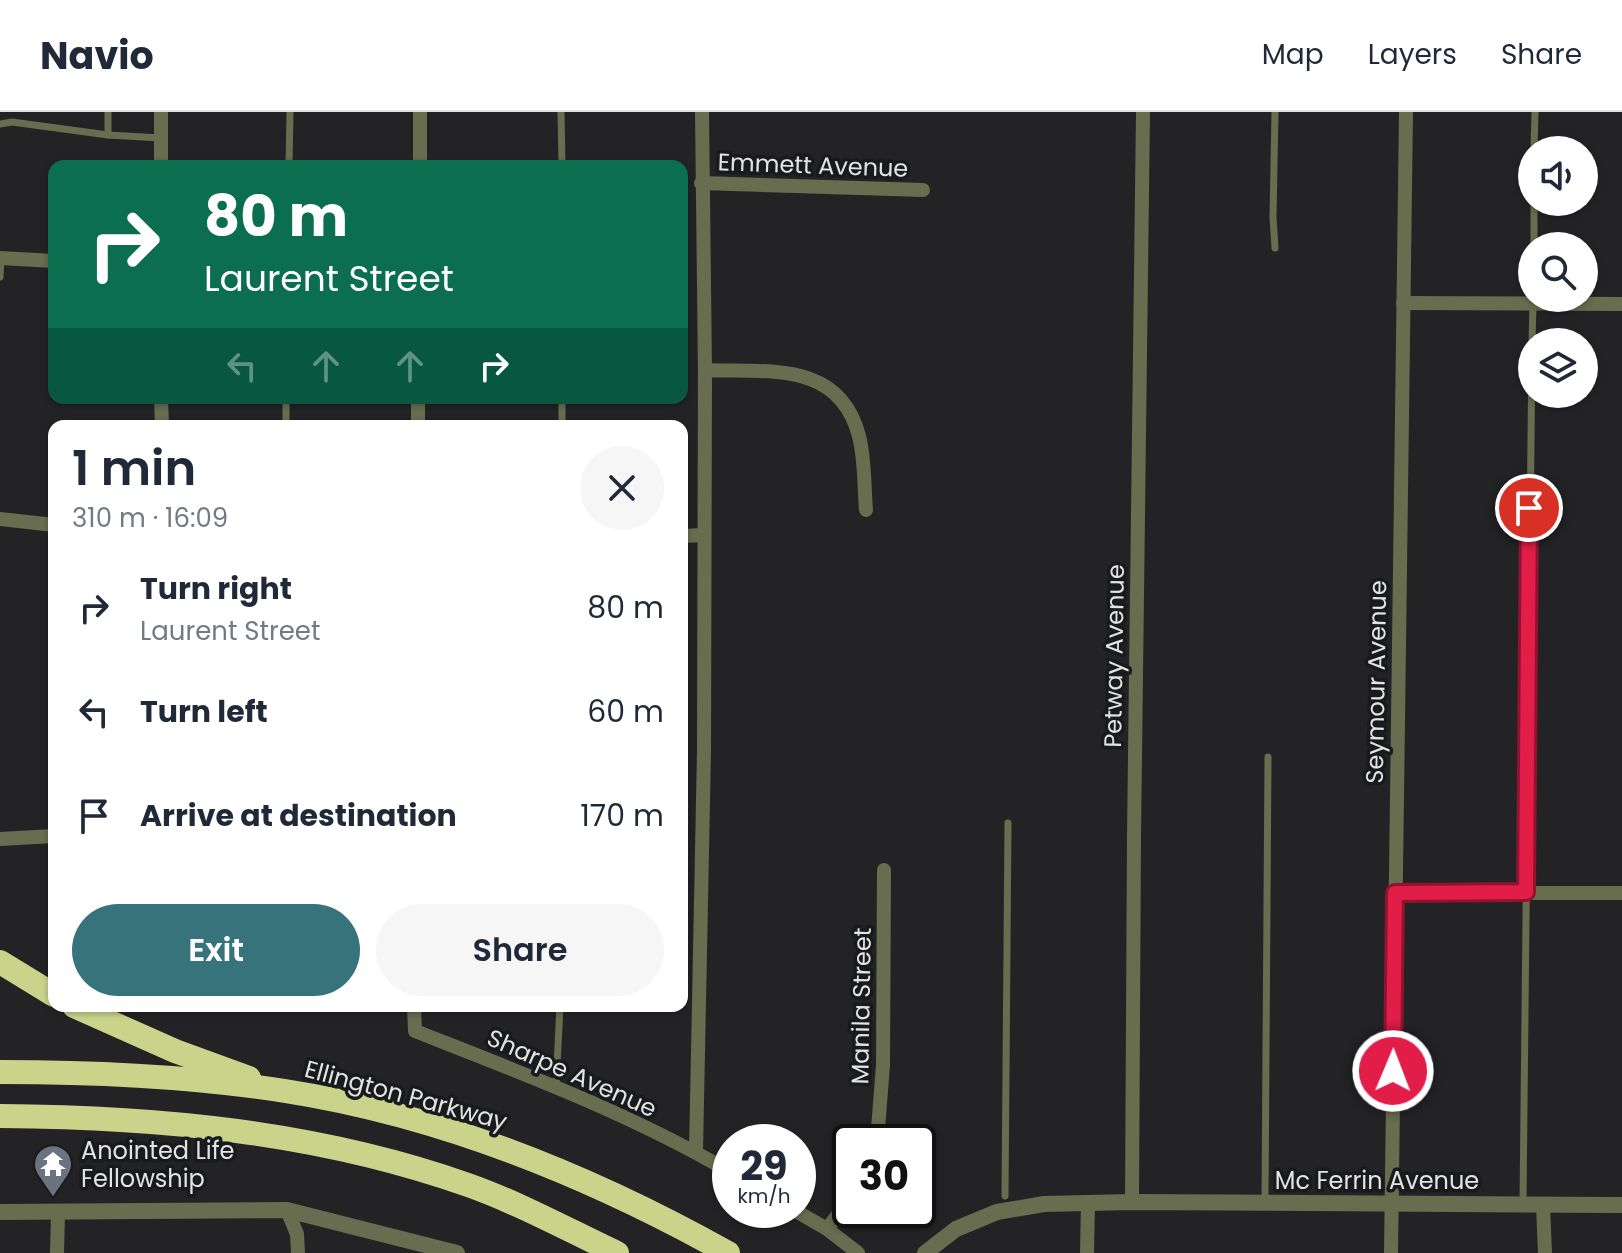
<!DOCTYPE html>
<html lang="en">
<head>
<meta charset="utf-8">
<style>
  body { margin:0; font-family:Poppins,sans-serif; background:#f6f6f7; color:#1f2937; height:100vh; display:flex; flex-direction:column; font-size:30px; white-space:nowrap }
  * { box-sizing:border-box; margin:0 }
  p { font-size:26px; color:#747a83 }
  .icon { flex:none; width:44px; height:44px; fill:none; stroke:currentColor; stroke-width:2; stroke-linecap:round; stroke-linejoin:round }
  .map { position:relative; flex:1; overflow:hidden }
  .sheet { position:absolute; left:48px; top:308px; width:640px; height:592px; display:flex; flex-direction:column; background:#fff; border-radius:16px; box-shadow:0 2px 6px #0004 }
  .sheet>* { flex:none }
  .banner { position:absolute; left:48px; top:48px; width:640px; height:244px; border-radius:16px; box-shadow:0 2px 6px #0004; background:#0b6e4f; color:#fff; overflow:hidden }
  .controls { position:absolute; left:1518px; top:24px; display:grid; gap:16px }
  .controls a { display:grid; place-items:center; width:80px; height:80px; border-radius:50%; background:#fff; box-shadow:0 2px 6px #0004; font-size:40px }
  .speed { position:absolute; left:712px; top:1012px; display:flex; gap:16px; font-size:40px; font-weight:700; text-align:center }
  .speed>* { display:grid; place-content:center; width:104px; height:104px; border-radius:50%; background:#fff; box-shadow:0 2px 6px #0004; line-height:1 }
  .speed small { font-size:20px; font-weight:400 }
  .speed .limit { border:4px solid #111; border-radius:12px; background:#fff; color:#111 }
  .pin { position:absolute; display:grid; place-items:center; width:68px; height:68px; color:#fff; margin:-34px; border:4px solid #fff; border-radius:50%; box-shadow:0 2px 8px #0007 }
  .me { position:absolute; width:88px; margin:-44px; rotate:1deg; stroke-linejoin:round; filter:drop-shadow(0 0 6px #0008) }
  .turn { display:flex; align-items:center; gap:28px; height:168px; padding:0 24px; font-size:36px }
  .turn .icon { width:104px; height:104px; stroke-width:2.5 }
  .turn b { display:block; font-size:56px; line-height:68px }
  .lanes { display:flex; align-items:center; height:76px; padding:0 24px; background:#0003; justify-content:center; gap:40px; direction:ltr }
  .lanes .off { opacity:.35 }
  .round { display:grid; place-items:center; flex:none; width:84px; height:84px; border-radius:42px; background:#f6f6f7 }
  .headline { display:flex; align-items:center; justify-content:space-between; height:136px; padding:0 24px }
  h1 { font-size:48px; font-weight:600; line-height:60px }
  .cta { display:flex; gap:16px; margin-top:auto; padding:16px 24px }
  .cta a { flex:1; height:92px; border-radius:48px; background:#36737a; color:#fff; font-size:32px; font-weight:600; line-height:92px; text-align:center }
  .cta a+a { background:#f6f6f7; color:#1f2937 }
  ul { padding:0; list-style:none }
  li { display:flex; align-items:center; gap:24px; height:104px; padding:0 24px }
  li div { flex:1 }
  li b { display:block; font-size:30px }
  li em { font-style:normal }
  header { display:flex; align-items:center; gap:48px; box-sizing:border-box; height:112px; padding:0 40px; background:#fff; border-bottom:2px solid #e0e1e3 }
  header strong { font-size:38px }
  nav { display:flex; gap:44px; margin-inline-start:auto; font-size:28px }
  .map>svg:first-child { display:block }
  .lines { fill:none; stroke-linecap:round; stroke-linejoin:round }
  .service { stroke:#686d50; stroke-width:7 }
  .minor { stroke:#686d50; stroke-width:14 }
  .tertiary { stroke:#686d50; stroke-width:16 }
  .motorway { stroke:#c9d48a; stroke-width:24 }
  .route-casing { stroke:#92132f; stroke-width:20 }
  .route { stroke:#e11d48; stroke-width:14 }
  .labels { text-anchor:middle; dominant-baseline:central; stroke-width:7; stroke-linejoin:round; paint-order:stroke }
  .street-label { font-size:24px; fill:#e3e3e5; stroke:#191a1c }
  .poi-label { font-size:24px; fill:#e3e3e5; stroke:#191a1c; text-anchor:start }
</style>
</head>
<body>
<header>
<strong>Navio</strong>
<nav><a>Map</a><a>Layers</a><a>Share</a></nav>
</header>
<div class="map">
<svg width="1622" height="1141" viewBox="0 0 1622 1141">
  <rect width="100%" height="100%" fill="#232326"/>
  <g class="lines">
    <g class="service">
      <path d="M108,0V23"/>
      <path d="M561,0L562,54"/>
      <path d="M0,12L12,10L108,23L161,26"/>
      <path d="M1534,38L1535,0"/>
      <path d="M289,54L290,0"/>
      <path d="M1534,134V90"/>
      <path d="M1275,136L1273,106L1275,0"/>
      <path d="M0,165L1,146"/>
      <path d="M1532,230L1533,192"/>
      <path d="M286,286V314"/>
      <path d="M562,314V286"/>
      <path d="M556,974L560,894"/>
      <path d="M1005,1084L1008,711"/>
      <path d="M1265,1089L1268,645"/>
      <path d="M1523,1091L1532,233"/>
    </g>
    <g class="minor">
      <path d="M161,0V54"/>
      <path d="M420,54V0"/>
      <path d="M701,71L923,78"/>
      <path d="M0,146L54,149"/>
      <path d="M1403,191L1622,192"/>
      <path d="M705,258C766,261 839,247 859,324C865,347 864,374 866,398"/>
      <path d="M161,286L162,314"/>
      <path d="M418,314V286"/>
      <path d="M0,407L54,413"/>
      <path d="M682,424L704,423"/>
      <path d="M0,727L54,724"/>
      <path d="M1395,781H1622"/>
      <path d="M414,894L415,919C522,961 631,1002 730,1060"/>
      <path d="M877,1030L883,953L884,758"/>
      <path d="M696,1040L704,639L705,258L702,0"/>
      <path d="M1132,1090L1134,724L1143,0"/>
      <path d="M1543,1093L1545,1141"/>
      <path d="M287,1098L297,1122L298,1141"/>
      <path d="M794,1098L827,1117L858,1141"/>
      <path d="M827,1117L850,1087"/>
      <path d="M57,1141L58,1100"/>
      <path d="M1087,1141L1088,1090"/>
      <path d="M1391,1141L1406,0"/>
    </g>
    <g class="tertiary">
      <path d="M0,1100L287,1098L457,1141"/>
      <path d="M925,1141L956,1117L997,1100L1044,1092L1132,1090L1622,1093"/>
    </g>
    <g class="motorway">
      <path d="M0,850L54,883"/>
      <path d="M74,894L175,939L249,966"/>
      <path d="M0,960C95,960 191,964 285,979C439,1003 592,1065 728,1141"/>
      <path d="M0,1004C158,1005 318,1020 468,1073C519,1091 568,1118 617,1141"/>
    </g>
  </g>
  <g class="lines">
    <g class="route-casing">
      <path id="route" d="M1393,959L1395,781L1526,780L1529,396"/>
    </g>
    <use href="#route" class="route"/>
  </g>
  <defs>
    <g id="temple-pin" transform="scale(2)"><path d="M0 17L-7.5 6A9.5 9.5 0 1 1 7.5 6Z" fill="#6b7280" stroke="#191a1c"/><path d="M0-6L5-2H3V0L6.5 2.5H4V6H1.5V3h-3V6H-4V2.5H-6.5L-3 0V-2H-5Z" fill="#fff"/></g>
  </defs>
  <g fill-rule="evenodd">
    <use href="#temple-pin" x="53" y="1052"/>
  </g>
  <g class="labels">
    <g class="street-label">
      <text transform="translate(813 53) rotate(2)">Emmett Avenue</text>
      <text transform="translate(1114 544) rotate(-89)">Petway Avenue</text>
      <text transform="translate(1376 570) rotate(-89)">Seymour Avenue</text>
      <text transform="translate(861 894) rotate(-89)">Manila Street</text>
      <text transform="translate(572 961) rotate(24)">Sharpe Avenue</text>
      <text transform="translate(406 983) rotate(15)">Ellington Parkway</text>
      <text x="1377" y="1068">Mc Ferrin Avenue</text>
    </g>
    <g class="poi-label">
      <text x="81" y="1038">Anointed Life<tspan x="81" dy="28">Fellowship</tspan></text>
    </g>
  </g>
</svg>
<div class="controls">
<a><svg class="icon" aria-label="sound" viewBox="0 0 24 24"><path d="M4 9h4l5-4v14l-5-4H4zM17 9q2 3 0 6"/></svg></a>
<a><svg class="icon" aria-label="search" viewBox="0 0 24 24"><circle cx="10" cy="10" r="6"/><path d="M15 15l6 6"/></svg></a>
<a><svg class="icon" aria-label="layers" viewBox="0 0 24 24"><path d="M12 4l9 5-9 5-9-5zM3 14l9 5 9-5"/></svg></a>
</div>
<div class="speed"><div>29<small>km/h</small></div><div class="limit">30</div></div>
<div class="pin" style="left:1529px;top:396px;background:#d93025"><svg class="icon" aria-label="arrive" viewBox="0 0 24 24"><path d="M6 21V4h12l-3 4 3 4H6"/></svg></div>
<svg class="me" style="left:1393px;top:959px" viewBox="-20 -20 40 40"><circle r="17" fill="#e11d48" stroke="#fff" stroke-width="3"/><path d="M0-11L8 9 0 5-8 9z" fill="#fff"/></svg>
<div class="banner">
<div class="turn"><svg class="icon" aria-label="right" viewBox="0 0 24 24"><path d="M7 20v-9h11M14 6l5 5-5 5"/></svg><div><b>80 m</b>Laurent Street</div></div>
<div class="lanes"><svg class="icon off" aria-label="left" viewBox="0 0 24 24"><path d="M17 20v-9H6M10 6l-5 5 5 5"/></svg><svg class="icon off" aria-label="ahead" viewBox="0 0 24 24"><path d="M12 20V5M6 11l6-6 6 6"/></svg><svg class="icon off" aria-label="ahead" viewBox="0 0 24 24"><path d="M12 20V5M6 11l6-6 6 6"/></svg><svg class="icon" aria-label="right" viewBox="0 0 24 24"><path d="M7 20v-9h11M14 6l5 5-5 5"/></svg></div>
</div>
<section class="sheet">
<div class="headline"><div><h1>1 min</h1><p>310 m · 16:09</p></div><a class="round"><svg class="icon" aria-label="close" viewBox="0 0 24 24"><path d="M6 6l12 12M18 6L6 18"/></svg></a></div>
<ul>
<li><svg class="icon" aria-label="right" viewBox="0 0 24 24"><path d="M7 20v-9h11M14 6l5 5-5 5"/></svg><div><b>Turn right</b><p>Laurent Street</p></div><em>80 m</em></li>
<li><svg class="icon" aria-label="left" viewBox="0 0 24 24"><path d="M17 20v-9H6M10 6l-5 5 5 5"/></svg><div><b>Turn left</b></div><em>60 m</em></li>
<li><svg class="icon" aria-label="arrive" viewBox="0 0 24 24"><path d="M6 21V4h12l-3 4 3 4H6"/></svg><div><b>Arrive at destination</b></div><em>170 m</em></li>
</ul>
<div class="cta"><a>Exit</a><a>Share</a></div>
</section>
</div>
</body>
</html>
